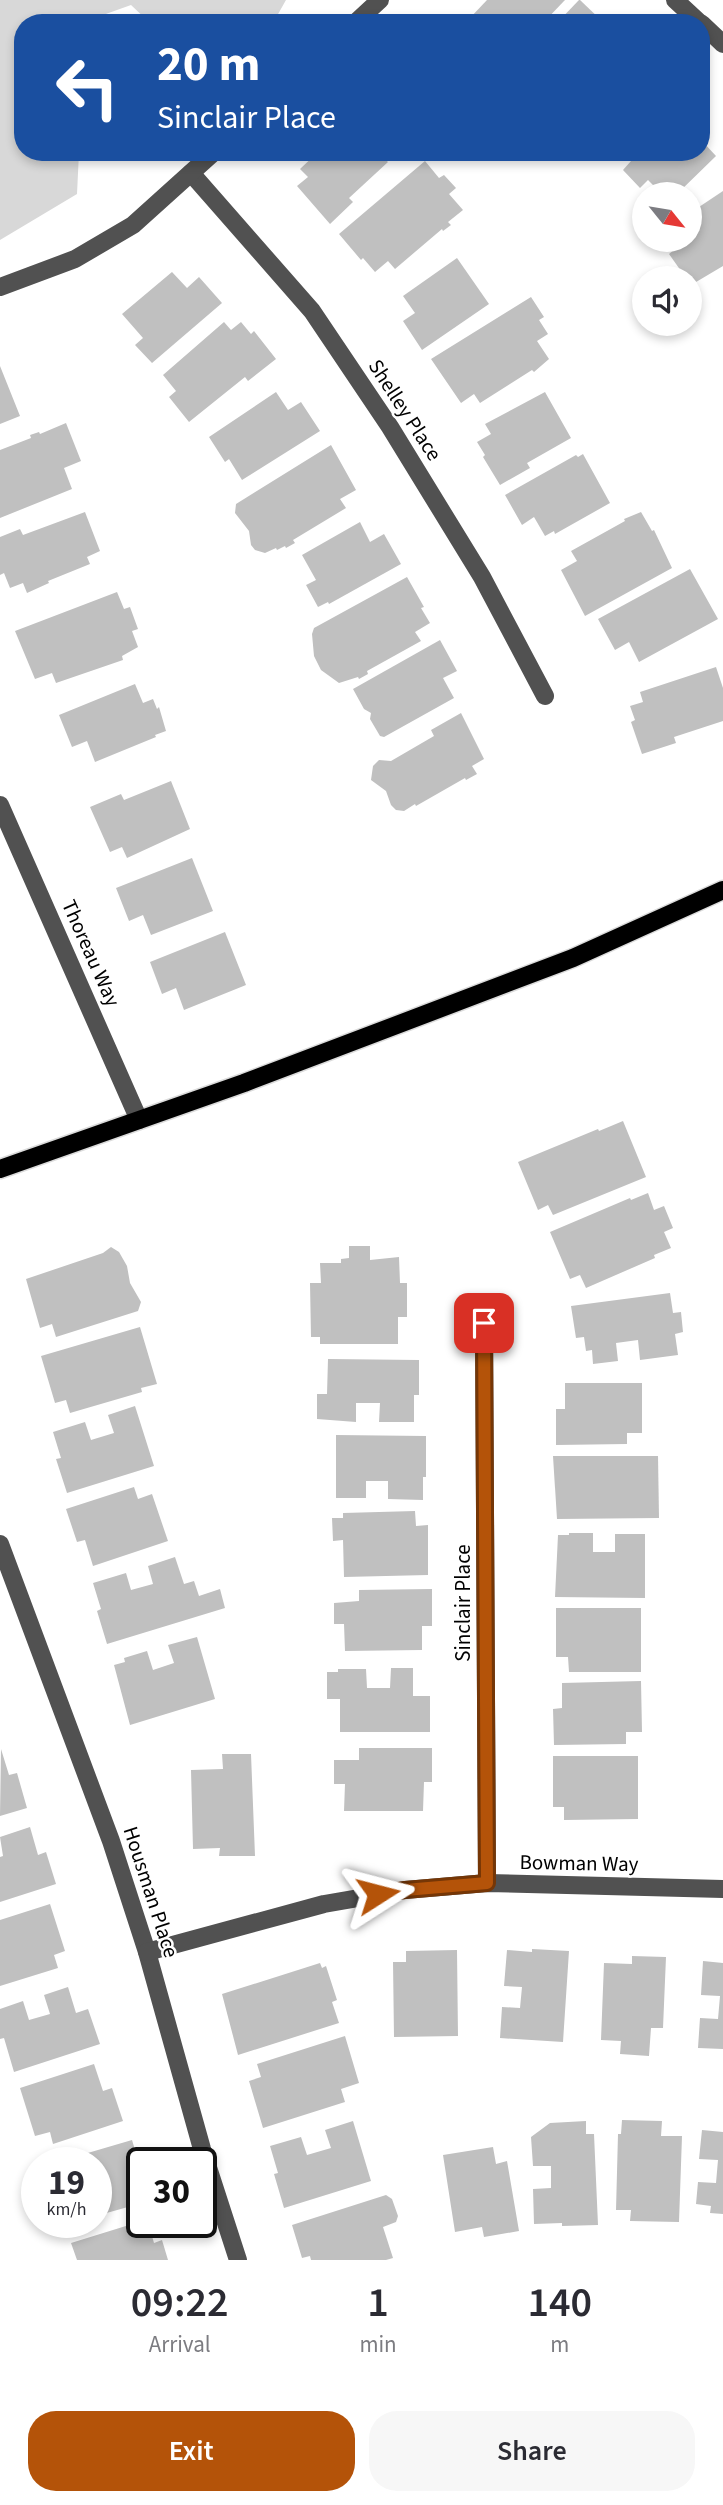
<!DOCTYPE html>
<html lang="en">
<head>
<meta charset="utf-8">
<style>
  body { margin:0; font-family:"Source Sans 3",sans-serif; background:#f7f7f7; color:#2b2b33; height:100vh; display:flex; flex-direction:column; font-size:26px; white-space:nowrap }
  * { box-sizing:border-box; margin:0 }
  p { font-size:23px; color:#7c7c81 }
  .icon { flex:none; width:38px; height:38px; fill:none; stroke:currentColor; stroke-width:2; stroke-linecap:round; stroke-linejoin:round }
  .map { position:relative; height:2260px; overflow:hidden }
  .sheet { display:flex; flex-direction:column; background:#fff; flex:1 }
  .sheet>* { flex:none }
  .top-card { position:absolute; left:14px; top:14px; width:696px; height:147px; border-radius:28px; box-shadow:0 4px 10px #0003; background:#1a4fa0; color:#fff; overflow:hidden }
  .needle { width:46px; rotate:120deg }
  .fabs { position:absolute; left:632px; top:182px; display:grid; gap:14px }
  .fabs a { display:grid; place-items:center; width:70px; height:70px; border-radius:50%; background:#fff; box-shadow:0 4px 10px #0003; font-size:35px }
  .speed { position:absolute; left:21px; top:2147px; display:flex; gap:14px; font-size:35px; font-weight:700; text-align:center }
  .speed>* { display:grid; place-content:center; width:91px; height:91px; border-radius:50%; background:#fff; box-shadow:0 4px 10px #0003; line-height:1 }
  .speed small { font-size:18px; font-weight:400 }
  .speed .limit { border:4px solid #111; border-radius:10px; background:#fff; color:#111 }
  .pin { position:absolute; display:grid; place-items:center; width:60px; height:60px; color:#fff; margin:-30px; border-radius:14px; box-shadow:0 4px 10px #0006 }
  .me { position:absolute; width:77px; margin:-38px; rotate:81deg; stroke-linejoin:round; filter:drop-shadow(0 0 5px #0008) }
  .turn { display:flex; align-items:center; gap:24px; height:147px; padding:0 28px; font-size:32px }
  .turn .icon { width:91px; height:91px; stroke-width:2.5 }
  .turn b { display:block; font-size:49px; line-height:60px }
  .eta { display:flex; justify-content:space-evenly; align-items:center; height:119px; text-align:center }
  .eta b { font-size:42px; font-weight:600; line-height:49px }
  .button { display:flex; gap:14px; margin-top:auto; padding:14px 28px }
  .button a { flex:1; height:80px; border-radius:28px; background:#b45309; color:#fff; font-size:28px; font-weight:600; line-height:80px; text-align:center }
  .button a+a { background:#f7f7f7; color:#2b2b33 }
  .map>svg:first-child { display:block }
  .green { fill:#d8d8d8 }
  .building { fill:#c0c0c0 }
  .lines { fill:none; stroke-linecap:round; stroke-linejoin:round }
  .major-casing { stroke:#dbdbdb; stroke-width:21 }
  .minor { stroke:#515151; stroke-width:18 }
  .major { stroke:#000; stroke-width:18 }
  .route-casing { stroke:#753606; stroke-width:18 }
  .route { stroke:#b45309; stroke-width:12 }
  .labels { text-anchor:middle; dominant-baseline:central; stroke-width:5; stroke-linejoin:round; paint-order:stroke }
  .street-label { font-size:21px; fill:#000; stroke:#fff }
</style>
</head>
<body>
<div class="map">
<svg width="723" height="2260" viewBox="0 0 723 2260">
  <rect width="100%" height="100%" fill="#fff"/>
  <path class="green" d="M0,0H286L273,23H150L131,5L89,20L88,23H23V152H79L77,194L0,240Z"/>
  <g class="building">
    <path d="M487,0H565L543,23H473L469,19Z"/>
    <path d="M579,0H580L604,23H557Z"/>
    <path d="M702,141L716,156L677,194H662L648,180L640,188L623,170L639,152H702Z"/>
    <path d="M318,152H382L381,155L388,162L349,198L353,202L330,224L297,186L308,177L300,169Z"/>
    <path d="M425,161L439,178L444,175L456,188L449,194L463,210L448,222L451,225L443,231L442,229L395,269L388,261L375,272L363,258L361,260L339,234Z"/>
    <path d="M723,191V266L691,285L690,278H686L669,254L679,246L675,240H690V213Z"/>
    <path d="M457,258L489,304L422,350L403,321L415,313L403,296Z"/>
    <path d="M172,272L187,288L199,277L222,303L152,363L135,345L143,338L122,314Z"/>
    <path d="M531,297L544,317L539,320L548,334L537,341L549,359L534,372L532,370L480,403L474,394L461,403L431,359Z"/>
    <path d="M224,322L231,330L241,322L251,334L254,331L276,359L248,381L245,377L189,422L169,397L176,391L163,375Z"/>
    <path d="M0,366L20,416L0,424Z"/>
    <path d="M276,392L288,410L301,402L320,431L242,480L229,459L225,462L209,437Z"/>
    <path d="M545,392L571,438L527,463L530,468L500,485L483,457L485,455L477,442L491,434L485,424Z"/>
    <path d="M66,423L81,461L64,468L72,489L0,518V450L31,438L30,435L39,432L40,434Z"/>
    <path d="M331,445L356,490L340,499L346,508L293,540L295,543L286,548L285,546L277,550L276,548L265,553L255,550L251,545L249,531L235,513L236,504Z"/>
    <path d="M583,454L610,503L555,534L554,531L545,536L534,517L522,525L505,495L576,455L578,457Z"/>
    <path d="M85,512L100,551L87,557L90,564L48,581L49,583L27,593L23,583L10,588L4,573L0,575V537L20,529L23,535Z"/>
    <path d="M641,512L652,531L654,530L672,568L585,616L561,570L577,561L571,551L625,521L624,519Z"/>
    <path d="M360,522L370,542L384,534L401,564L329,604L328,602L318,607L306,585L316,580L302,555Z"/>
    <path d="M690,569L718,619L639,662L629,642L615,650L598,619Z"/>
    <path d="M407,577L424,607L421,608L430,623L415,632L421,641L367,671L368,674L359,679L358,677L339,683L321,670L314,656L312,634L314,628Z"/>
    <path d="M117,592L124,609L130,607L138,629L132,631L138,647L122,656L123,660L56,683L52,673L35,679L15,631Z"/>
    <path d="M440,640L457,671L443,678L454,698L384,737L380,736L370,719L371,713L364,709L353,689Z"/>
    <path d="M716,667L723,688V721L674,737L676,743L642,754L631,722L635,720L630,706L643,702L640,692Z"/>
    <path d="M135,684L143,703L153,699L157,709L159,707L166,731L155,735L156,737L95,762L87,741L72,747L59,715Z"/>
    <path d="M461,713L484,759L472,766L477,774L466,780L465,778L416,806L415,804L404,811L396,810L391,805L386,791L371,780L373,766L379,760L391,761L434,736L431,730Z"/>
    <path d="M171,781L190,829L127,858L122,847L110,852L90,807L121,794L124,800Z"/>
    <path d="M192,858L213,911L151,935L143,915L129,921L116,888Z"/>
    <path d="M225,932L246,985L184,1010L176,988L162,994L150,962Z"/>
    <path d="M623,1121L646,1177L553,1215L548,1205L538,1210L518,1162L598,1129L599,1131Z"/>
    <path d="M648,1193L654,1210L664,1206L673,1228L664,1232L671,1248L654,1255L655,1258L586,1288L580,1275L570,1279L550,1232L630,1198L631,1200Z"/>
    <path d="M349,1246H370V1260L399,1257L400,1283H407V1317H398V1344H320V1337H311L310,1283H321L320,1263H341V1259L349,1258Z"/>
    <path d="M111,1247L119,1252L127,1266L130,1283L141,1302L138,1311L56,1337L52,1324L40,1328L26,1279L103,1253Z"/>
    <path d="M670,1293L673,1313L681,1312L683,1332L675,1334L678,1355L640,1360L638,1340L616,1343L618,1361L593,1364L592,1350L586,1351L584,1337L576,1338L571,1306Z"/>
    <path d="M140,1327L157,1384L141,1388L142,1392L70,1413L66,1400L55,1403L41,1356Z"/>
    <path d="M328,1359L419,1360V1395H414V1422H379L380,1403H356V1422L317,1419V1394H327Z"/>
    <path d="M565,1383H642V1433H627V1444L556,1445V1409H565Z"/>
    <path d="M135,1406L154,1466L67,1493L56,1459L61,1458L53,1432L85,1422L91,1440L114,1433L108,1415Z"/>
    <path d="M336,1435L426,1436V1477H423V1500L388,1499V1481H366V1498H336Z"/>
    <path d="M553,1456H658L659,1518L557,1519Z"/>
    <path d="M134,1487L138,1499L152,1494L168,1541L93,1566L85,1540L77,1542L66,1509Z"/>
    <path d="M415,1511L416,1526L428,1525V1575L344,1577L343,1540L333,1541L332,1518H343V1513Z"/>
    <path d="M569,1533H593V1552H615V1534H645V1598L555,1597L558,1535H569Z"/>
    <path d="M175,1557L184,1584L194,1581L199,1596L220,1589L225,1608L107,1644L97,1611L101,1609L93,1583L126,1573L131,1590L153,1584L148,1566Z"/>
    <path d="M432,1589V1626H422V1650L345,1651L344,1624H334V1603L359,1601V1590Z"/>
    <path d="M556,1608H641V1672H569L568,1657H556Z"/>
    <path d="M197,1637L215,1699L130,1725L114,1665L125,1662L124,1658L147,1651L153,1670L174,1663L168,1645Z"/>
    <path d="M391,1668H413V1696H430V1732H340V1699H327V1672H338V1669H366L367,1688H390Z"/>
    <path d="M641,1681L642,1732H626V1744L554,1745L553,1709L562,1708V1683Z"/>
    <path d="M359,1748H432V1782H424L423,1811H344L345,1784H334V1760H359Z"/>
    <path d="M1,1749L9,1775L17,1773L27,1808L0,1816Z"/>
    <path d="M222,1754H251L255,1856H219L220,1848L193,1849L191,1770L223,1769Z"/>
    <path d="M553,1756H638V1819L564,1820V1807H553Z"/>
    <path d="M30,1827L38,1855L46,1852L56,1884L0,1902V1857L3,1856L0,1837Z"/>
    <path d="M50,1904L65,1951L54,1955L58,1968L0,1986V1920Z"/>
    <path d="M532,1949L569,1951L563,2042L500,2038L502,2007L520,2008L522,1987L504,1986L507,1950L532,1952Z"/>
    <path d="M457,1950L458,2036L394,2037L393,1962H406V1951Z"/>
    <path d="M632,1956L666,1957L663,2028H651L649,2056L620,2054L621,2041L601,2040L604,1963L632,1964Z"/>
    <path d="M703,1961L723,1963V2049L698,2048L700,2018L718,2019L720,1996L701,1995Z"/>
    <path d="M320,1963L322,1968L326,1966L337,2000L332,2002L339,2023L238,2055L222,1994Z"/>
    <path d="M68,1987L76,2013L88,2009L100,2044L14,2072L4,2038L0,2039V2009L23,2001L29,2020L50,2014L44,1995Z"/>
    <path d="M345,2036L359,2083L341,2089L345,2102L263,2128L249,2081L261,2077L257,2064Z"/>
    <path d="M94,2064L103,2091L112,2088L123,2121L53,2144L50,2132L35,2136L20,2088Z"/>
    <path d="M622,2120L662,2121L661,2136H682L679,2222L630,2221L631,2210H616L618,2134H621Z"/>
    <path d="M353,2121L371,2181L284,2208L274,2174L278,2173L270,2146L301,2137L307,2155L331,2148L325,2130Z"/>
    <path d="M586,2121V2134H594L598,2225L562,2226V2223L534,2224L533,2189L551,2188V2166H533L531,2137L550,2123Z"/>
    <path d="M702,2130L723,2132V2214L710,2213L711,2206L696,2204L698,2182L716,2183L718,2160L699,2159Z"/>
    <path d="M132,2140L142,2173V2203L96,2216V2163L57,2162Z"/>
    <path d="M493,2147L496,2164L507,2161L519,2231L484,2237L482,2227L455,2232L443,2155Z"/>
    <path d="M386,2195L392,2199L398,2216L396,2222L383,2227L393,2258L386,2260H311L310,2256L302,2258L292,2225Z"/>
    <path d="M142,2221L148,2222L154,2243L162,2240L168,2260H77L71,2243Z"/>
  </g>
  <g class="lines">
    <g class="major-casing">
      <path id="major" d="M0,1169L244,1083L573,958L723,890"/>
    </g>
    <g class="minor">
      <path d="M675,0L700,23"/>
      <path d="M355,23L380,0"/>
      <path d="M702,24L723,44"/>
      <path d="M191,173L312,311L390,427L482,577L545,696"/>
      <path d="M0,287L75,259L133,225L214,152"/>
      <path d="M0,805L139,1120"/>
      <path d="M484,1323L487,1883"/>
      <path d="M0,1544L111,1841L147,1952L202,2149L238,2260"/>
      <path d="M147,1952L324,1904L405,1890L487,1883L723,1889"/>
    </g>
    <use href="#major" class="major"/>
  </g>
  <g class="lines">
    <g class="route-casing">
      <path id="route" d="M378,1894L405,1890L487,1883L484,1323"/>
    </g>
    <use href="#route" class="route"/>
  </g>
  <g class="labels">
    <g class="street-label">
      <text transform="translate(405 410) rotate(57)">Shelley Place</text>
      <text transform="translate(91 953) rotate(66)">Thoreau Way</text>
      <text transform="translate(463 1603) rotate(-90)">Sinclair Place</text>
      <text transform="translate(579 1863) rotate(1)">Bowman Way</text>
      <text transform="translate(151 1892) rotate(72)">Housman Place</text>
    </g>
  </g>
</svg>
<div class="fabs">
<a><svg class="needle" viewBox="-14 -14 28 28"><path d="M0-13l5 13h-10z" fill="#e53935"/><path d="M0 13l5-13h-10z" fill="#7c7c81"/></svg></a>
<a><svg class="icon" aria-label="sound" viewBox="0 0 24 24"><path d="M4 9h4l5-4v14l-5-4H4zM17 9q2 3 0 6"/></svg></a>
</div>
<div class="speed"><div>19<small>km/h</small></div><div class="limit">30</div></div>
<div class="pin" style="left:484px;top:1323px;background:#d93025"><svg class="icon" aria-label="arrive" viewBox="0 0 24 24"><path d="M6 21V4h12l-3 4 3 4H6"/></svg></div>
<svg class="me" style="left:378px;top:1894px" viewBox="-20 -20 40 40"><path d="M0-17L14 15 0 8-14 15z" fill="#b45309" stroke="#fff" stroke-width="4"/></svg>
<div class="top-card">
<div class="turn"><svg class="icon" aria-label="left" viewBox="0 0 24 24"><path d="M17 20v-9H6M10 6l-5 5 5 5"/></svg><div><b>20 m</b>Sinclair Place</div></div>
</div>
</div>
<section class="sheet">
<div class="eta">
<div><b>09:22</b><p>Arrival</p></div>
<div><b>1</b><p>min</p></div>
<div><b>140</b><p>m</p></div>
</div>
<div class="button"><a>Exit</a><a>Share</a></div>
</section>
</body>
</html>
